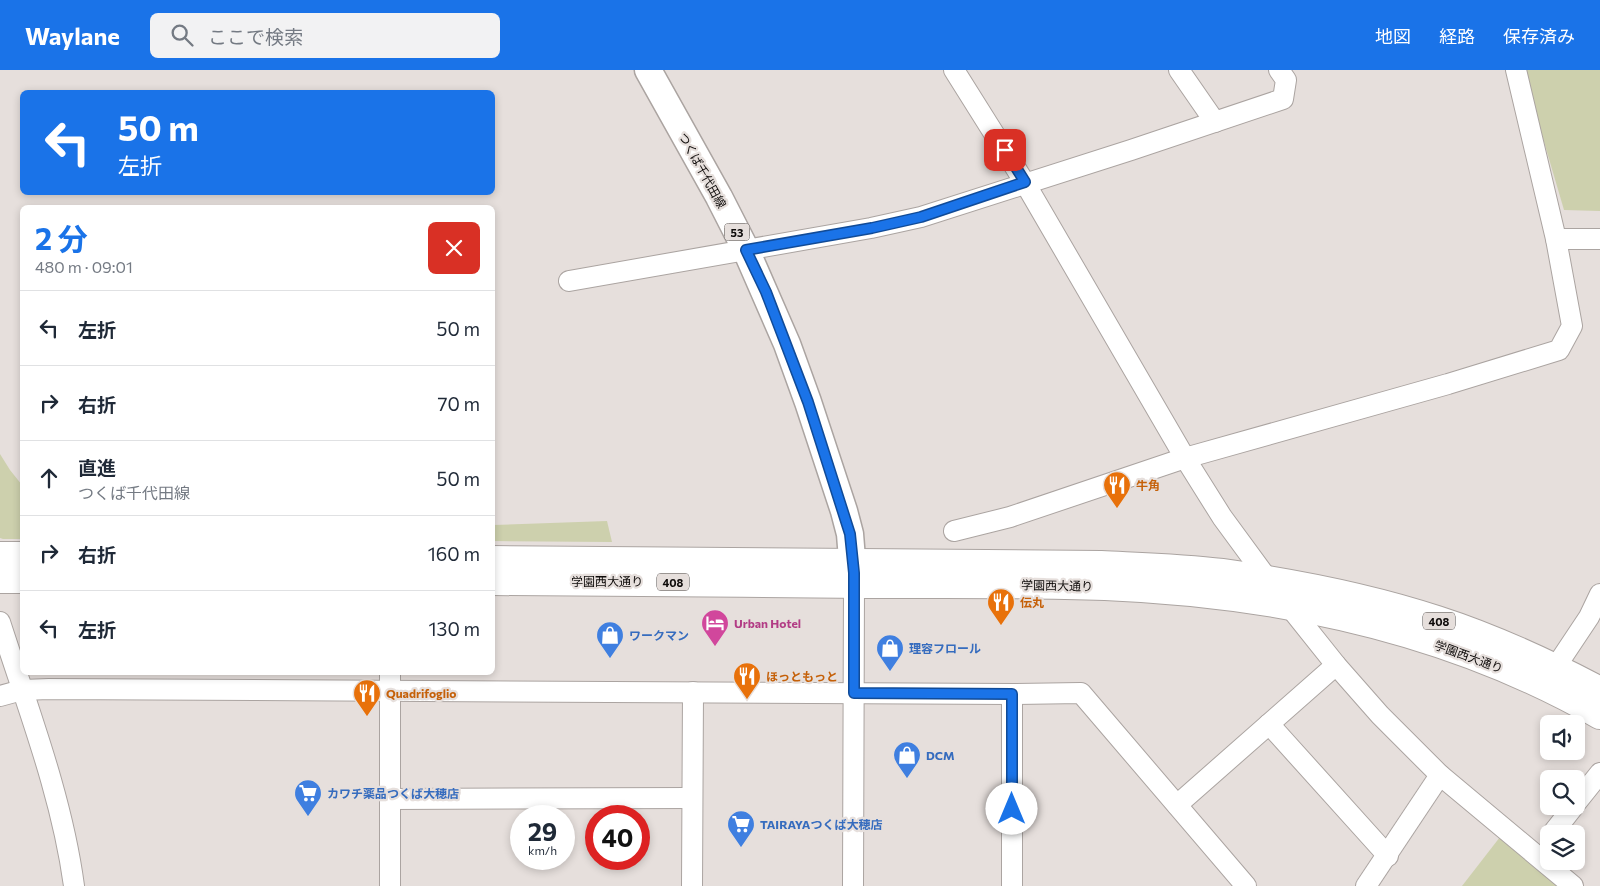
<!DOCTYPE html>
<html lang="ja">
<head>
<meta charset="utf-8">
<style>
  body { margin:0; font-family:Commissioner,"Noto Sans JP",sans-serif; background:#f2f2f3; color:#1f2937; height:100vh; display:flex; flex-direction:column; font-size:19px; white-space:nowrap }
  * { box-sizing:border-box; margin:0 }
  p { font-size:16px; color:#747a83 }
  .icon { flex:none; width:28px; height:28px; fill:none; stroke:currentColor; stroke-width:2; stroke-linecap:round; stroke-linejoin:round }
  .map { position:relative; flex:1; overflow:hidden }
  .details { position:absolute; left:20px; top:135px; width:475px; height:470px; display:flex; flex-direction:column; background:#fff; border-radius:8px; box-shadow:0 2px 8px #0003 }
  .details>* { flex:none }
  .guide { position:absolute; left:20px; top:20px; width:475px; height:105px; border-radius:8px; box-shadow:0 2px 8px #0003; background:#1a73e8; color:#fff; overflow:hidden }
  .controls { position:absolute; left:1540px; top:645px; display:grid; gap:10px }
  .controls a { display:grid; place-items:center; width:45px; height:45px; border-radius:8px; background:#fff; box-shadow:0 2px 8px #0003; font-size:25px }
  .speed { position:absolute; left:510px; top:735px; display:flex; gap:10px; font-size:25px; font-weight:700; text-align:center }
  .speed>* { display:grid; place-content:center; width:65px; height:65px; border-radius:50%; background:#fff; box-shadow:0 2px 8px #0003; line-height:1 }
  .speed small { font-size:12px; font-weight:400 }
  .speed .limit { border:8px solid #d22; background:#fff; color:#111 }
  .pin { position:absolute; display:grid; place-items:center; width:42px; height:42px; color:#fff; margin:-21px; border-radius:10px; box-shadow:0 2px 8px #0006 }
  .me { position:absolute; width:55px; margin:-28px; rotate:0deg; stroke-linejoin:round; filter:drop-shadow(0 0 4px #0008) }
  .turn { display:flex; align-items:center; gap:18px; height:105px; padding:0 15px; font-size:22px }
  .turn .icon { width:65px; height:65px; stroke-width:2.5 }
  .turn b { display:block; font-size:35px; line-height:42px }
  .round { display:grid; place-items:center; flex:none; width:52px; height:52px; border-radius:8px; background:#f2f2f3 }
  .summary { display:flex; align-items:center; justify-content:space-between; height:85px; padding:0 15px }
  h1 { font-size:30px; font-weight:700; line-height:38px; color:#1a73e8 }
  ul { padding:0; list-style:none }
  li { display:flex; align-items:center; gap:15px; height:75px; padding:0 15px; border-top:1px solid #e0e1e3 }
  li div { flex:1 }
  li b { display:block; font-size:19px }
  li em { font-style:normal }
  header { display:flex; align-items:center; gap:30px; box-sizing:border-box; height:70px; padding:0 25px; background:#1a73e8; color:#fff }
  header strong { font-size:24px }
  nav { display:flex; gap:28px; margin-inline-start:auto; font-size:18px }
  .search { width:350px; height:45px; background:#f2f2f3; display:flex; align-items:center; gap:12px; box-sizing:border-box; padding:0 18px; border-radius:8px; color:#747a83; font-size:19px }
  .map>svg:first-child { display:block }
  .green { fill:#cdd0ad }
  .lines { fill:none; stroke-linecap:round; stroke-linejoin:round }
  .minor-casing { stroke:#aba4a1; stroke-width:22 }
  .major-casing { stroke:#aba4a1; stroke-width:29 }
  .highway-casing { stroke:#aba4a1; stroke-width:30 }
  .minor { stroke:#fff; stroke-width:20 }
  .major { stroke:#fff; stroke-width:26 }
  .highway { stroke:#fff; stroke-width:28 }
  .route-casing { stroke:#114b97; stroke-width:12 }
  .route { stroke:#1a73e8; stroke-width:9 }
  .labels { text-anchor:middle; dominant-baseline:central; stroke-width:4.5; stroke-linejoin:round; paint-order:stroke }
  .shield { fill:#e6dfdc; stroke:#4f4b49; stroke-width:1 }
  .shield-label { font-size:11px; font-weight:bold; fill:#0e0b0a }
  .street-label { font-size:12px; fill:#0e0b0a; stroke:#e6dfdc }
  .food-label { font-size:12px; font-weight:bold; fill:#c56008; stroke:#e6dfdc; text-anchor:start }
  .hotel-label { font-size:12px; font-weight:bold; fill:#b23c85; stroke:#e6dfdc; text-anchor:start }
  .shop-label { font-size:12px; font-weight:bold; fill:#366cbe; stroke:#e6dfdc; text-anchor:start }
</style>
</head>
<body>
<header>
<strong>Waylane</strong>
<div class="search"><svg class="icon" aria-label="search" viewBox="0 0 24 24"><circle cx="10" cy="10" r="6"/><path d="M15 15l6 6"/></svg>ここで検索</div>
<nav><a>地図</a><a>経路</a><a>保存済み</a></nav>
</header>
<div class="map">
<svg width="1600" height="816" viewBox="0 0 1600 816">
  <rect width="100%" height="100%" fill="#e6dfdc"/>
  <g class="green">
    <path d="M1523,0H1600V141L1564,140Z"/>
    <path d="M0,384L10,400L22,415V469H3L0,468Z"/>
    <path d="M607,451L612,472L493,471V455Z"/>
    <path d="M1500,767L1561,816H1462Z"/>
  </g>
  <g class="lines">
    <g class="minor-casing">
      <g id="minor">
        <path d="M954,0L1025,113L1185,388L1222,447L1269,511L1336,595L1380,645L1440,705L1573,816"/>
        <path d="M1179,0L1215,52"/>
        <path d="M1556,169H1600"/>
        <path d="M569,211L871,158L921,147L1131,80L1283,29L1286,10L1279,0"/>
        <path d="M954,461L1010,447L1185,388L1448,314L1559,280L1572,256L1556,169L1516,0"/>
        <path d="M0,552C28,639 62,726 74,816"/>
        <path d="M1555,598L1589,547L1600,524"/>
        <path d="M0,626L22,620L49,619L1012,624L1081,623L1246,816"/>
        <path d="M1269,654L1388,786"/>
        <path d="M390,729L692,728"/>
        <path d="M1576,733L1600,703"/>
        <path d="M1177,735L1336,595"/>
        <path d="M1552,764L1574,736"/>
        <path d="M390,816V602"/>
        <path d="M692,816L693,622"/>
        <path d="M853,816L854,514"/>
        <path d="M1012,816V624"/>
        <path d="M1366,816L1440,705"/>
      </g>
    </g>
    <g class="major-casing">
      <path id="major" d="M648,0L719,127L746,180L787,274L808,332L844,441L850,464L854,514"/>
    </g>
    <g class="highway-casing">
      <g id="highway">
        <path d="M0,486H22"/>
        <path d="M492,490L1101,495C1141,497 1182,498 1222,503C1294,513 1367,527 1437,550C1493,568 1547,593 1600,621"/>
        <path d="M0,509H22"/>
        <path d="M492,511C617,511 742,513 867,514C946,514 1026,513 1105,516C1276,523 1450,559 1600,645"/>
      </g>
    </g>
    <use href="#minor" class="minor"/>
    <use href="#major" class="major"/>
    <use href="#highway" class="highway"/>
  </g>
  <g class="lines">
    <g class="route-casing">
      <path id="route" d="M1005,80L1025,112L921,147L872,158L746,180L766,222L808,332L850,464L854,503V623L1012,624V739"/>
    </g>
    <use href="#route" class="route"/>
  </g>
  <defs>
    <g id="restaurant-pin" transform="scale(1.4375)"><path d="M0 17L-7.5 6A9.5 9.5 0 1 1 7.5 6Z" fill="#e8710a" stroke="#e6dfdc"/><path d="M-5-6h1v4h1v-4h1v4h1v-4h1v5L-1.5 .5V6h-2V.5L-5-1ZM5-6V6H3V1.5H1.5Q1.5-4 5-6Z" fill="#fff"/></g>
    <g id="hotel-pin" transform="scale(1.4375)"><path d="M0 17L-7.5 6A9.5 9.5 0 1 1 7.5 6Z" fill="#d1479c" stroke="#e6dfdc"/><path d="M-6-4.5h1.5V1H6V5H4.5V3h-9V5H-6ZM-4 0a1.8 1.8 0 1 1 3.6 0ZM.5 0V-2.5h3Q6-2.5 6 0Z" fill="#fff"/></g>
    <g id="shop-pin" transform="scale(1.4375)"><path d="M0 17L-7.5 6A9.5 9.5 0 1 1 7.5 6Z" fill="#3f7fe0" stroke="#e6dfdc"/><path d="M-5-2.5h2.3a2.7 3.5 0 0 1 5.4 0H5L5.5 6h-11ZM-1.5-2.5h3a1.5 2.3 0 0 0-3 0Z" fill="#fff"/></g>
    <g id="supermarket-pin" transform="scale(1.4375)"><path d="M0 17L-7.5 6A9.5 9.5 0 1 1 7.5 6Z" fill="#3f7fe0" stroke="#e6dfdc"/><path d="M-6-5.5h2.5l.6 2H6L4.5 2H-2.5L-4.4-4H-6ZM-1.5 3.2a1.3 1.3 0 1 0 .1 0ZM3 3.2a1.3 1.3 0 1 0 .1 0Z" fill="#fff"/></g>
  </defs>
  <g fill-rule="evenodd">
    <use href="#restaurant-pin" x="1117" y="415"/>
    <use href="#restaurant-pin" x="1001" y="532"/>
    <use href="#hotel-pin" x="715" y="553"/>
    <use href="#shop-pin" x="610" y="565"/>
    <use href="#shop-pin" x="890" y="578"/>
    <use href="#restaurant-pin" x="747" y="606"/>
    <use href="#restaurant-pin" x="367" y="623"/>
    <use href="#shop-pin" x="907" y="685"/>
    <use href="#supermarket-pin" x="308" y="723"/>
    <use href="#supermarket-pin" x="741" y="754"/>
  </g>
  <g class="labels">
    <g class="shield">
      <rect x="724.5" y="153.5" width="25" height="17" rx="4"/>
      <rect x="657" y="503.5" width="32" height="17" rx="4"/>
      <rect x="1423" y="542.5" width="32" height="17" rx="4"/>
    </g>
    <g class="shield-label">
      <text x="737" y="162">53</text>
      <text x="673" y="512">408</text>
      <text x="1439" y="551">408</text>
    </g>
    <g class="street-label">
      <text transform="translate(703 100) rotate(61)">つくば千代田線</text>
      <text x="607" y="511">学園西大通り</text>
      <text transform="translate(1057 515) rotate(1)">学園西大通り</text>
      <text transform="translate(1469 586) rotate(20)">学園西大通り</text>
    </g>
    <g class="food-label">
      <text x="1136" y="415">牛角</text>
      <text x="1020" y="532">伝丸</text>
      <text x="766" y="606">ほっともっと</text>
      <text x="386" y="623">Quadrifoglio</text>
    </g>
    <g class="hotel-label">
      <text x="734" y="553">Urban Hotel</text>
    </g>
    <g class="shop-label">
      <text x="629" y="565">ワークマン</text>
      <text x="909" y="578">理容フロール</text>
      <text x="926" y="685">DCM</text>
      <text x="327" y="723">カワチ薬品つくば大穂店</text>
      <text x="760" y="754">TAIRAYAつくば大穂店</text>
    </g>
  </g>
</svg>
<div class="controls">
<a><svg class="icon" aria-label="sound" viewBox="0 0 24 24"><path d="M4 9h4l5-4v14l-5-4H4zM17 9q2 3 0 6"/></svg></a>
<a><svg class="icon" aria-label="search" viewBox="0 0 24 24"><circle cx="10" cy="10" r="6"/><path d="M15 15l6 6"/></svg></a>
<a><svg class="icon" aria-label="layers" viewBox="0 0 24 24"><path d="M12 4l9 5-9 5-9-5zM3 14l9 5 9-5"/></svg></a>
</div>
<div class="speed"><div>29<small>km/h</small></div><div class="limit">40</div></div>
<div class="pin" style="left:1005px;top:80px;background:#d93025"><svg class="icon" aria-label="arrive" viewBox="0 0 24 24"><path d="M6 21V4h12l-3 4 3 4H6"/></svg></div>
<svg class="me" style="left:1012px;top:739px" viewBox="-20 -20 40 40"><circle r="19" fill="#fff"/><path d="M0-13L10 11 0 6-10 11z" fill="#1a73e8"/></svg>
<div class="guide">
<div class="turn"><svg class="icon" aria-label="left" viewBox="0 0 24 24"><path d="M17 20v-9H6M10 6l-5 5 5 5"/></svg><div><b>50 m</b>左折</div></div>
</div>
<section class="details">
<div class="summary"><div><h1>2 分</h1><p>480 m · 09:01</p></div><a class="round" style="background:#d93025;color:#fff"><svg class="icon" aria-label="close" viewBox="0 0 24 24"><path d="M6 6l12 12M18 6L6 18"/></svg></a></div>
<ul>
<li><svg class="icon" aria-label="left" viewBox="0 0 24 24"><path d="M17 20v-9H6M10 6l-5 5 5 5"/></svg><div><b>左折</b></div><em>50 m</em></li>
<li><svg class="icon" aria-label="right" viewBox="0 0 24 24"><path d="M7 20v-9h11M14 6l5 5-5 5"/></svg><div><b>右折</b></div><em>70 m</em></li>
<li><svg class="icon" aria-label="ahead" viewBox="0 0 24 24"><path d="M12 20V5M6 11l6-6 6 6"/></svg><div><b>直進</b><p>つくば千代田線</p></div><em>50 m</em></li>
<li><svg class="icon" aria-label="right" viewBox="0 0 24 24"><path d="M7 20v-9h11M14 6l5 5-5 5"/></svg><div><b>右折</b></div><em>160 m</em></li>
<li><svg class="icon" aria-label="left" viewBox="0 0 24 24"><path d="M17 20v-9H6M10 6l-5 5 5 5"/></svg><div><b>左折</b></div><em>130 m</em></li>
</ul>
</section>
</div>
</body>
</html>
